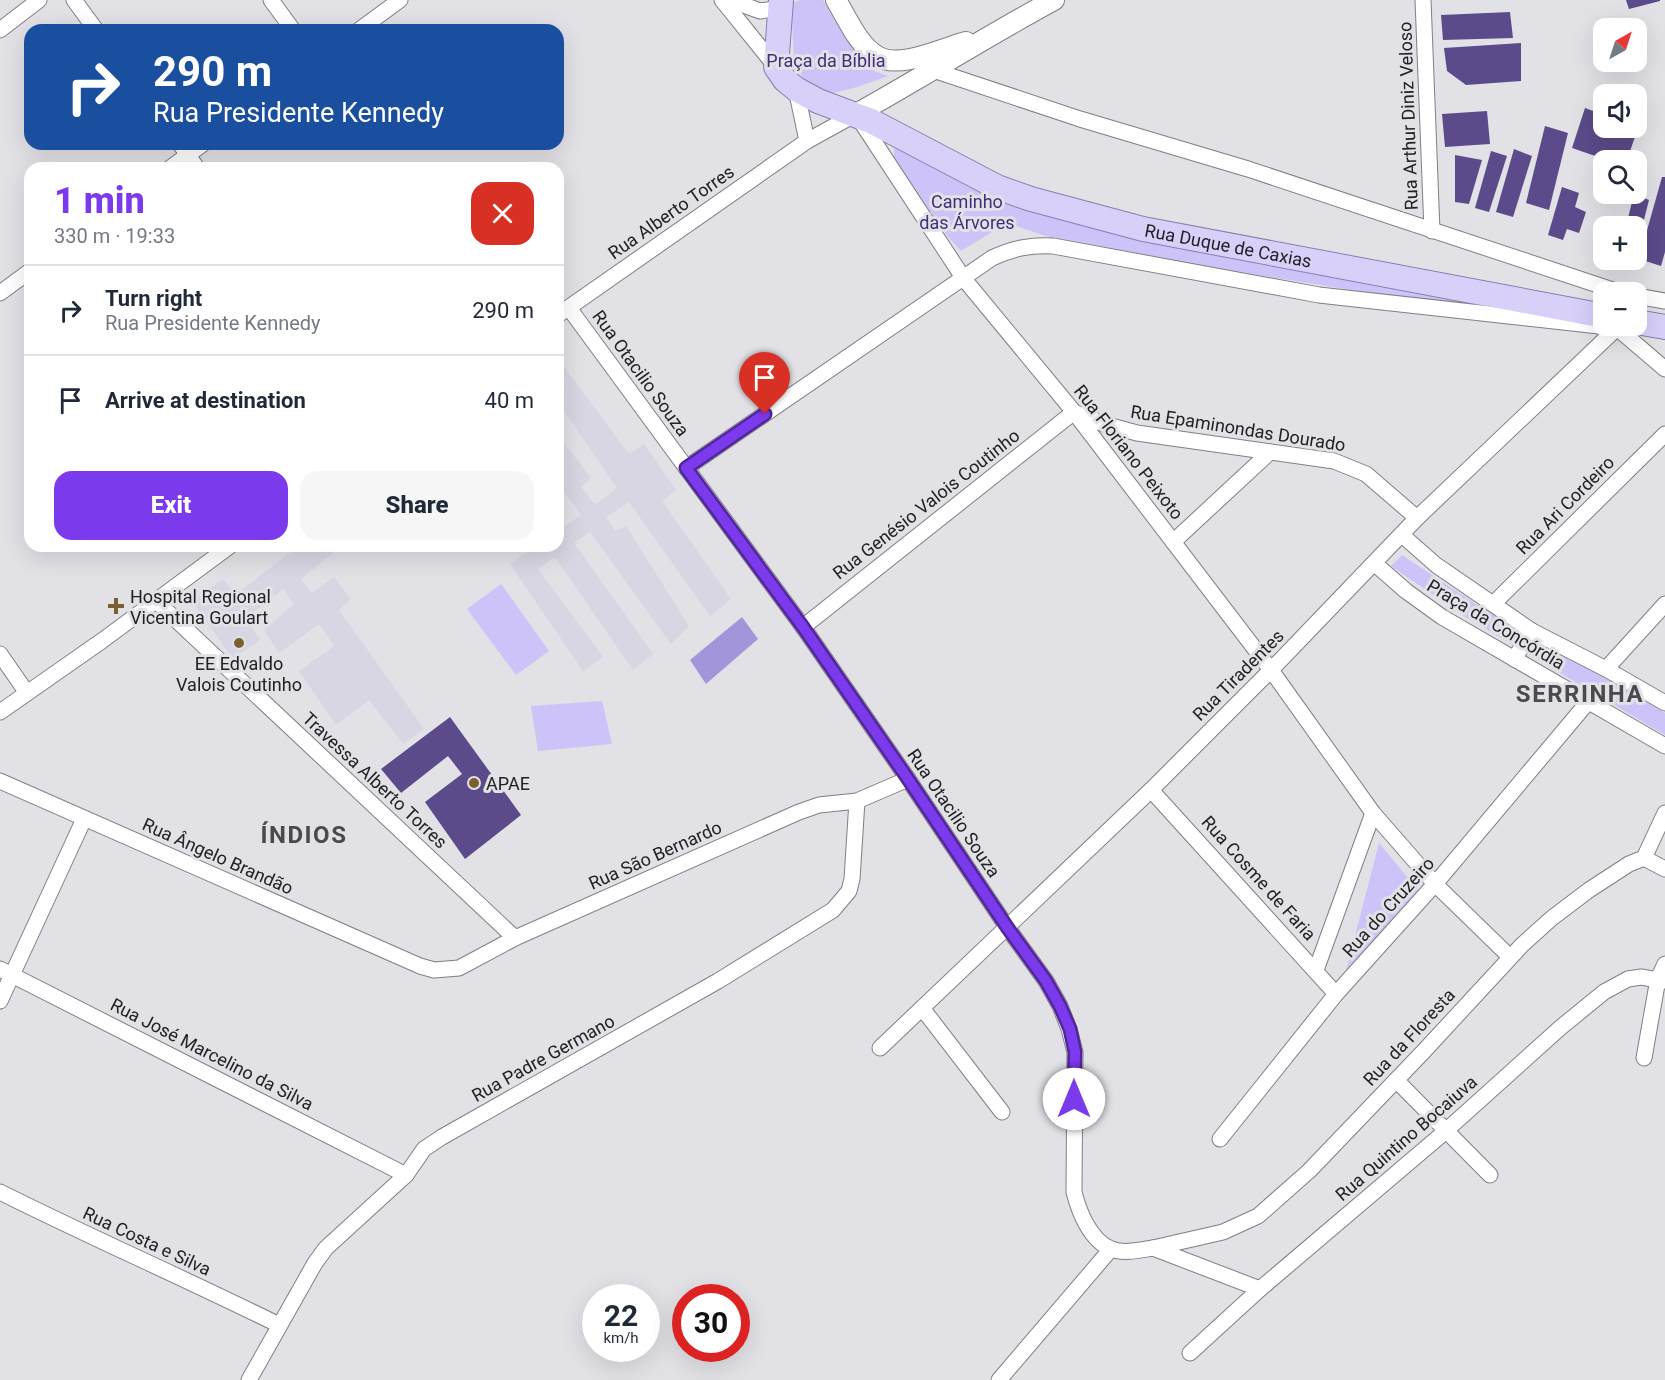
<!DOCTYPE html>
<html lang="en">
<head>
<meta charset="utf-8">
<style>
  body { margin:0; font-family:Roboto,sans-serif; background:#f6f6f7; color:#1f2937; height:100vh; display:flex; flex-direction:column; font-size:22px; white-space:nowrap }
  * { box-sizing:border-box; margin:0 }
  p { font-size:20px; color:#747a83 }
  .icon { flex:none; width:33px; height:33px; fill:none; stroke:currentColor; stroke-width:2; stroke-linecap:round; stroke-linejoin:round }
  .map { position:relative; flex:1; overflow:hidden }
  .drawer { position:absolute; left:24px; top:162px; width:540px; height:390px; display:flex; flex-direction:column; background:#fff; border-radius:18px; box-shadow:0 6px 24px #0002 }
  .drawer>* { flex:none }
  .hud { position:absolute; left:24px; top:24px; width:540px; height:126px; border-radius:18px; box-shadow:0 6px 24px #0002; background:#1a4fa0; color:#fff; overflow:hidden }
  .needle { width:39px; rotate:39deg }
  .fabs { position:absolute; left:1593px; top:18px; display:grid; gap:12px }
  .fabs a { display:grid; place-items:center; width:54px; height:54px; border-radius:12px; background:#fff; box-shadow:0 6px 24px #0002; font-size:30px }
  .speed { position:absolute; left:582px; top:1284px; display:flex; gap:12px; font-size:30px; font-weight:700; text-align:center }
  .speed>* { display:grid; place-content:center; width:78px; height:78px; border-radius:50%; background:#fff; box-shadow:0 6px 24px #0002; line-height:1 }
  .speed small { font-size:15px; font-weight:400 }
  .speed .limit { border:9px solid #d22; background:#fff; color:#111 }
  .pin { position:absolute; display:grid; place-items:center; width:51px; height:51px; color:#fff; margin:-62px -26px; border-radius:50% 50% 50% 0; rotate:-45deg; box-shadow:0 0 6px #0007 }
  .pin .icon { rotate:45deg }
  .me { position:absolute; width:66px; margin:-33px; rotate:0deg; stroke-linejoin:round; filter:drop-shadow(0 0 4px #0008) }
  .turn { display:flex; align-items:center; gap:21px; height:126px; padding:0 30px; font-size:27px }
  .turn .icon { width:78px; height:78px; stroke-width:2.5 }
  .turn b { display:block; font-size:42px; line-height:51px }
  .round { display:grid; place-items:center; flex:none; width:63px; height:63px; border-radius:18px; background:#f6f6f7 }
  .headline { display:flex; align-items:center; justify-content:space-between; height:102px; padding:0 30px }
  h1 { font-size:36px; font-weight:800; line-height:45px; color:#7c3aed }
  .primary-button { display:flex; gap:12px; margin-top:auto; padding:12px 30px }
  .primary-button a { flex:1; height:69px; border-radius:18px; background:#7c3aed; color:#fff; font-size:24px; font-weight:800; line-height:69px; text-align:center }
  .primary-button a+a { background:#f6f6f7; color:#1f2937 }
  ul { padding:0; list-style:none }
  li { display:flex; align-items:center; gap:18px; height:90px; padding:0 30px; border-top:2px solid #e0e1e3 }
  li div { flex:1 }
  li b { display:block; font-size:22px }
  li em { font-style:normal }
  .map>svg:first-child { display:block }
  .built { fill:#d8d6e3 }
  .green { fill:#cdc3f8 }
  .water { fill:#a495da }
  .building { fill:#5b4b8a }
  .lines { fill:none; stroke-linecap:round; stroke-linejoin:round }
  .minor-casing { stroke:#7f7f84; stroke-width:17 }
  .tertiary-casing { stroke:#7f7f84; stroke-width:22 }
  .primary-casing { stroke:#887fad; stroke-width:26 }
  .minor { stroke:#fff; stroke-width:15 }
  .tertiary { stroke:#fff; stroke-width:20 }
  .primary { stroke:#d9d0fa; stroke-width:24 }
  .route-casing { stroke:#51269a; stroke-width:15 }
  .route { stroke:#7c3aed; stroke-width:10 }
  .poi-dot { fill:#796132; stroke:#e1e1e6; stroke-width:2 }
  .labels { text-anchor:middle; dominant-baseline:central; stroke-width:6; stroke-linejoin:round; paint-order:stroke }
  .park-label { font-size:18px; fill:#452c7d; stroke:#e1e1e6 }
  .street-label { font-size:18px; fill:#222123; stroke:#e1e1e6 }
  .poi-label { font-size:18px; fill:#222123; stroke:#e1e1e6; text-anchor:start }
  .district-label { font-size:24px; font-weight:bold; letter-spacing:1.5px; fill:#4a4a4e; stroke:#e1e1e6 }
</style>
</head>
<body>
<div class="map">
<svg width="1665" height="1380" viewBox="0 0 1665 1380">
  <rect width="100%" height="100%" fill="#e1e1e6"/>
  <g class="built">
    <path d="M558,359L629,454L644,444L676,490L662,501L731,599L710,616L629,502L606,517L615,531L626,526L689,626L671,644L590,532L574,543L653,654L633,670L555,557L538,569L603,657L583,671L510,564L536,546H558V531L581,515L558,483V435L591,478L581,487L595,505L617,488L558,402Z"/>
    <path d="M299,546H342L301,579L312,593L334,577L351,599L339,610L424,729L403,744L369,700L336,725L299,671L334,646L319,624L279,653L264,630L294,604L283,589L246,618L260,640L233,659L192,601L223,579L236,594Z"/>
  </g>
  <g class="green">
    <path d="M801,0H823L850,44L870,69L888,76L857,87L838,92L825,93L803,79L794,59L791,3Z"/>
    <path d="M894,138L1004,196L1581,317L1471,309L1175,262L1073,245L1007,223L961,251L948,237L894,160Z"/>
    <path d="M1402,555L1474,603L1665,713V735L1464,616L1391,566Z"/>
    <path d="M501,584L549,651L516,675L467,609Z"/>
    <path d="M602,701L612,744L538,751L531,706Z"/>
    <path d="M1379,843L1418,890L1345,975Z"/>
  </g>
  <path class="water" d="M742,617L758,639L706,684L690,660Z"/>
  <g class="building">
    <path d="M1626,0H1660V1L1629,9Z"/>
    <path d="M1510,12L1513,38L1443,40L1441,15Z"/>
    <path d="M1521,43V81L1466,85L1447,71L1444,48Z"/>
    <path d="M1585,108L1604,115V128H1638L1627,160H1607L1572,148Z"/>
    <path d="M1487,111L1490,144L1445,147L1442,114Z"/>
    <path d="M1545,126L1568,133L1549,210L1526,203Z"/>
    <path d="M1514,149L1532,156L1513,217L1496,212Z"/>
    <path d="M1491,151L1507,156L1489,212L1475,208Z"/>
    <path d="M1455,155L1482,160L1469,204L1455,202Z"/>
    <path d="M1662,177H1665V252L1661,266L1639,259Z"/>
    <path d="M1562,187L1579,193L1575,207L1586,212L1579,233L1567,229L1563,240L1548,235Z"/>
    <path d="M1634,194L1649,200L1637,247L1636,226H1626Z"/>
    <path d="M450,717L521,815L465,859L425,802L462,774L448,756L401,793L381,769Z"/>
  </g>
  <g class="lines">
    <g class="minor-casing">
      <g id="minor">
        <path d="M74,0L96,30"/>
        <path d="M271,0L293,30"/>
        <path d="M722,0L776,67"/>
        <path d="M730,0L760,11L781,8"/>
        <path d="M1423,0L1432,231"/>
        <path d="M0,30L39,0"/>
        <path d="M359,30L400,0"/>
        <path d="M933,70L1080,119L1248,169L1619,292"/>
        <path d="M796,89L807,141"/>
        <path d="M180,144L197,168"/>
        <path d="M170,168L203,144"/>
        <path d="M0,293L30,271"/>
        <path d="M1636,296L1665,301"/>
        <path d="M569,308L803,627L908,779L1007,927L1046,981L1060,1006L1069,1029L1075,1052L1074,1192C1079,1212 1090,1240 1111,1249C1124,1254 1140,1250 1153,1248L1260,1289"/>
        <path d="M558,315L807,141L856,114L964,279L1074,412L1271,670L1373,813L1435,884L1510,957"/>
        <path d="M1076,413L1104,424L1137,433L1334,461L1366,474L1417,518"/>
        <path d="M686,468L992,258C1013,248 1030,245 1053,246L1319,295L1617,328L1665,369"/>
        <path d="M1402,535L1436,565L1532,631L1606,669L1665,703"/>
        <path d="M1173,542L1270,452"/>
        <path d="M1374,563L1406,591L1442,617L1665,746"/>
        <path d="M156,601L515,938"/>
        <path d="M1493,604L1665,434"/>
        <path d="M803,627L1074,412"/>
        <path d="M0,654L27,693"/>
        <path d="M1514,659L1532,631"/>
        <path d="M1606,669L1665,604"/>
        <path d="M0,712L103,640L230,546"/>
        <path d="M0,781L420,966L434,970L459,968L515,938L799,812L819,805L857,801L908,779"/>
        <path d="M1151,790L1336,994"/>
        <path d="M1644,858L1665,869"/>
        <path d="M0,969L406,1175"/>
        <path d="M1316,970L1373,813"/>
        <path d="M0,1001L84,819"/>
        <path d="M922,1008L1002,1112"/>
        <path d="M880,1048L1151,790L1271,670L1417,518L1619,326"/>
        <path d="M1644,1058L1658,979L1665,964"/>
        <path d="M1396,1080L1490,1175"/>
        <path d="M1220,1139L1336,994L1435,884L1588,702"/>
        <path d="M0,1192C92,1238 186,1279 279,1325"/>
        <path d="M1153,1248L1223,1232L1258,1216L1309,1171L1424,1051L1522,945L1552,918L1589,890L1629,864L1644,858L1665,813"/>
        <path d="M1190,1353L1260,1289L1440,1136L1560,1028L1604,992L1628,979L1641,977L1665,981"/>
        <path d="M249,1380L315,1263L326,1248L406,1175L424,1149L442,1137L718,981L833,910L849,891L852,879L857,801"/>
        <path d="M999,1380L1111,1249"/>
      </g>
    </g>
    <g class="tertiary-casing">
      <g id="tertiary">
        <path d="M836,0C847,18 858,45 877,56C899,70 943,48 966,42"/>
        <path d="M856,114C923,77 987,36 1054,0"/>
      </g>
    </g>
    <g class="primary-casing">
      <g id="primary">
        <path id="s1" d="M781,0L776,67L785,80L796,89L818,101L871,121L997,187L1031,199L1143,229L1604,316"/>
        <path d="M1636,322L1665,327"/>
      </g>
    </g>
    <use href="#minor" class="minor"/>
    <use href="#tertiary" class="tertiary"/>
    <use href="#primary" class="primary"/>
  </g>
  <g class="lines">
    <g class="route-casing">
      <path id="route" d="M765,414L686,468L803,627L908,779L1007,927L1046,981L1060,1006L1070,1029L1075,1052L1074,1099"/>
    </g>
    <use href="#route" class="route"/>
  </g>
  <g class="poi-dot">
    <path d="M113 597h6v6h6v6h-6v6h-6v-6h-6v-6h6z"/>
    <circle cx="239" cy="643" r="6"/>
    <circle cx="474" cy="783" r="6"/>
  </g>
  <g class="labels">
    <g class="park-label">
      <text x="826" y="60">Praça da Bíblia</text>
      <text x="967" y="201">Caminho<tspan x="967" dy="21">das Árvores</tspan></text>
    </g>
    <g class="street-label">
      <text transform="translate(1408 116) rotate(-92)">Rua Arthur Diniz Veloso</text>
      <text transform="translate(671 212) rotate(-35)">Rua Alberto Torres</text>
      <text stroke="none"><textPath href="#s1" startOffset="560">Rua Duque de Caxias</textPath></text>
      <text transform="translate(641 373) rotate(54)">Rua Otacilio Souza</text>
      <text transform="translate(1238 428) rotate(9)">Rua Epaminondas Dourado</text>
      <text transform="translate(1129 452) rotate(52)">Rua Floriano Peixoto</text>
      <text transform="translate(926 504) rotate(-38)">Rua Genésio Valois Coutinho</text>
      <text transform="translate(1565 505) rotate(-45)">Rua Ari Cordeiro</text>
      <text transform="translate(1496 624) rotate(31)">Praça da Concórdia</text>
      <text transform="translate(1238 675) rotate(-45)">Rua Tiradentes</text>
      <text transform="translate(375 780) rotate(43)">Travessa Alberto Torres</text>
      <text transform="translate(954 813) rotate(56)">Rua Otacilio Souza</text>
      <text transform="translate(655 855) rotate(-24)">Rua São Bernardo</text>
      <text transform="translate(218 856) rotate(24)">Rua Ângelo Brandão</text>
      <text transform="translate(1259 878) rotate(48)">Rua Cosme de Faria</text>
      <text transform="translate(1388 907) rotate(-48)">Rua do Cruzeiro</text>
      <text transform="translate(1409 1037) rotate(-47)">Rua da Floresta</text>
      <text transform="translate(212 1054) rotate(27)">Rua José Marcelino da Silva</text>
      <text transform="translate(543 1058) rotate(-29)">Rua Padre Germano</text>
      <text transform="translate(1406 1138) rotate(-41)">Rua Quintino Bocaiuva</text>
      <text transform="translate(147 1241) rotate(25)">Rua Costa e Silva</text>
    </g>
    <g class="poi-label">
      <text x="130" y="596">Hospital Regional<tspan x="130" dy="21">Vicentina Goulart</tspan></text>
      <text x="239" y="663" text-anchor="middle">EE Edvaldo<tspan x="239" dy="21">Valois Coutinho</tspan></text>
      <text x="486" y="783">APAE</text>
    </g>
    <g class="district-label">
      <text x="1580" y="694">SERRINHA</text>
      <text x="304" y="835">ÍNDIOS</text>
    </g>
  </g>
</svg>
<div class="fabs">
<a><svg class="needle" viewBox="-14 -14 28 28"><path d="M0-13l5 13h-10z" fill="#e53935"/><path d="M0 13l5-13h-10z" fill="#747a83"/></svg></a>
<a><svg class="icon" aria-label="sound" viewBox="0 0 24 24"><path d="M4 9h4l5-4v14l-5-4H4zM17 9q2 3 0 6"/></svg></a>
<a><svg class="icon" aria-label="search" viewBox="0 0 24 24"><circle cx="10" cy="10" r="6"/><path d="M15 15l6 6"/></svg></a>
<a>+</a>
<a>−</a>
</div>
<div class="speed"><div>22<small>km/h</small></div><div class="limit">30</div></div>
<div class="pin" style="left:765px;top:414px;background:#d93025"><svg class="icon" aria-label="arrive" viewBox="0 0 24 24"><path d="M6 21V4h12l-3 4 3 4H6"/></svg></div>
<svg class="me" style="left:1074px;top:1099px" viewBox="-20 -20 40 40"><circle r="19" fill="#fff"/><path d="M0-13L10 11 0 6-10 11z" fill="#7c3aed"/></svg>
<div class="hud">
<div class="turn"><svg class="icon" aria-label="right" viewBox="0 0 24 24"><path d="M7 20v-9h11M14 6l5 5-5 5"/></svg><div><b>290 m</b>Rua Presidente Kennedy</div></div>
</div>
<section class="drawer">
<div class="headline"><div><h1>1 min</h1><p>330 m · 19:33</p></div><a class="round" style="background:#d93025;color:#fff"><svg class="icon" aria-label="close" viewBox="0 0 24 24"><path d="M6 6l12 12M18 6L6 18"/></svg></a></div>
<ul>
<li><svg class="icon" aria-label="right" viewBox="0 0 24 24"><path d="M7 20v-9h11M14 6l5 5-5 5"/></svg><div><b>Turn right</b><p>Rua Presidente Kennedy</p></div><em>290 m</em></li>
<li><svg class="icon" aria-label="arrive" viewBox="0 0 24 24"><path d="M6 21V4h12l-3 4 3 4H6"/></svg><div><b>Arrive at destination</b></div><em>40 m</em></li>
</ul>
<div class="primary-button"><a>Exit</a><a>Share</a></div>
</section>
</div>
</body>
</html>
